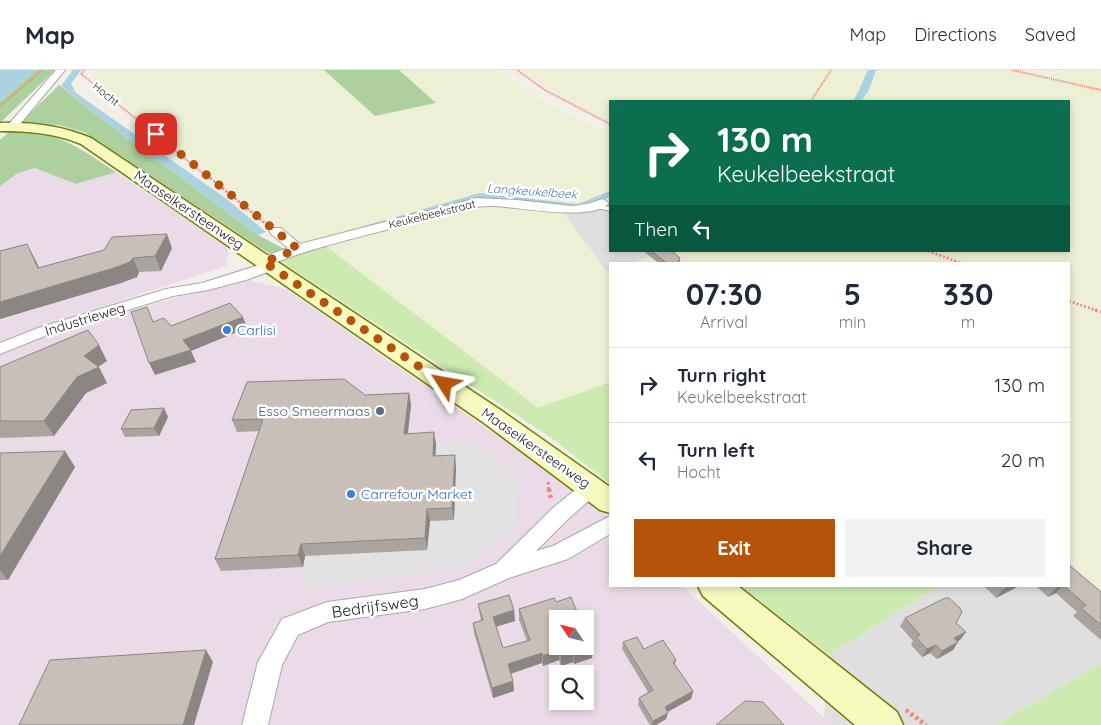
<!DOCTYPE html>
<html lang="en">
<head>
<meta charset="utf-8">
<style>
  body { margin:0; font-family:Quicksand,sans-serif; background:#f2f2f3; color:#1f2937; height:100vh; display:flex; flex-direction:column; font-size:19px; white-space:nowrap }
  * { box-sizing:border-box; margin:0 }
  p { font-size:16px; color:#747a83 }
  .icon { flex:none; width:28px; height:28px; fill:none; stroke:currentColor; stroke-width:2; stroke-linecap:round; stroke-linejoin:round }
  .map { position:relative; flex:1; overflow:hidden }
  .drawer { position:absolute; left:609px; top:192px; width:461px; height:325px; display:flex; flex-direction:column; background:#fff; border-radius:0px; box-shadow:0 2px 8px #0003 }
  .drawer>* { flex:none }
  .guide { position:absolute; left:609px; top:30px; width:461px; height:152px; border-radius:0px; box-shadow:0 2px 8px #0003; background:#0b6e4f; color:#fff; overflow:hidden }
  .needle { width:32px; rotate:305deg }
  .tools { position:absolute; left:549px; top:540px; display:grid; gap:10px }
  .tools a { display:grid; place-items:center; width:45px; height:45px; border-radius:0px; background:#fff; box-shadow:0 2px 8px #0003; font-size:25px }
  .pin { position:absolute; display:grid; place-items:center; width:42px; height:42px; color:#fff; margin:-21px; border-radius:10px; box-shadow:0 2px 8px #0006 }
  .me { position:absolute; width:55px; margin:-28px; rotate:304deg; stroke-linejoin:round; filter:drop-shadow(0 0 4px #0008) }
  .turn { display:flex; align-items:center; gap:18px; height:105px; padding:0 25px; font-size:22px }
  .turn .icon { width:65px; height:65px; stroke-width:2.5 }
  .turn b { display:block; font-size:35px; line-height:42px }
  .then { display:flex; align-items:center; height:48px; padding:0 25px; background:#0003; gap:10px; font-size:19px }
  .eta { display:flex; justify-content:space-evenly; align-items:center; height:85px; text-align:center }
  .eta b { font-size:30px; font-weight:800; line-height:35px }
  .primary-button { display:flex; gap:10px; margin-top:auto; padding:10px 25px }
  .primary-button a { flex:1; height:58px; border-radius:0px; background:#b45309; color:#fff; font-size:20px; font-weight:800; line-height:58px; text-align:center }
  .primary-button a+a { background:#f2f2f3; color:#1f2937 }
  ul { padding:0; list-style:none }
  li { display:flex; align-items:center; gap:15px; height:75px; padding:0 25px; border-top:1px solid #e0e1e3 }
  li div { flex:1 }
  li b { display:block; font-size:19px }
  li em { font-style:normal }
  header { display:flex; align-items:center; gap:30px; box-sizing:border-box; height:70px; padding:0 25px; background:#fff; border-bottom:1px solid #e0e1e3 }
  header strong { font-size:24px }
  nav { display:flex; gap:28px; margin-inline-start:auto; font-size:18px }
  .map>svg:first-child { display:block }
  .residential { fill:#e0dfdf }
  .industrial { fill:#ebdbe8; fill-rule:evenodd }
  .farmland { fill:#eef0d5 }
  .grass { fill:#cdebb0 }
  .forest { fill:#add19e }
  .parking { fill:#e2e2e2 }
  .water { fill:#aad3df }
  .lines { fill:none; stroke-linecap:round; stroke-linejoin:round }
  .service-casing { stroke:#a9a9a9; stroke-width:2 }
  .minor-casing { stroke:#a9a9a9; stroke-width:2 }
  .secondary-casing { stroke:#707d05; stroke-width:3 }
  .path-far3 { stroke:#fa8072; stroke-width:2; stroke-dasharray:1 1; stroke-linecap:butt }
  .path-far2 { stroke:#fa8072; stroke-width:2.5; stroke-dasharray:2 2; stroke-linecap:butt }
  .path-far1 { stroke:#fa8072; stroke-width:3; stroke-dasharray:2.5 2.5; stroke-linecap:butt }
  .path { stroke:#fa8072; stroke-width:4.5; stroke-dasharray:3 3; stroke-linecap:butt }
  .service { fill:#fff; fill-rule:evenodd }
  .minor { fill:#fff; fill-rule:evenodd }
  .secondary { fill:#f7fabf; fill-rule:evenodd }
  .wall { fill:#aba49e }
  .shaded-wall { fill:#8b8681 }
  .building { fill:#c7bfb8; stroke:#8b8681 }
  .route { stroke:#b45309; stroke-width:9; stroke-dasharray:0 16.2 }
  .shop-dot { fill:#3f7fe0; stroke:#fff; stroke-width:2 }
  .service-dot { fill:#5c6f8a; stroke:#fff; stroke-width:2 }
  .labels { text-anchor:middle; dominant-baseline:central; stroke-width:5; stroke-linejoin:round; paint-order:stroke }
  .far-street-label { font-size:11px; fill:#222; stroke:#fff }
  .far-water-label { font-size:12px; font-style:italic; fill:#4a7aab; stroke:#fff }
  .street-label { font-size:14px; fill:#222; stroke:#fff }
  .shop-label { font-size:14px; fill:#366cbe; stroke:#fff; text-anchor:start }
  .service-label { font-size:14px; fill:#4e5e75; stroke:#fff; text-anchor:end }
  .near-street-label { font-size:16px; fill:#222; stroke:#fff }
</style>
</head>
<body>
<header>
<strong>Map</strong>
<nav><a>Map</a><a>Directions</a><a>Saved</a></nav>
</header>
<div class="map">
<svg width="1101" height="655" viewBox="0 0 1101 655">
  <rect width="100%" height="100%" fill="#f2efe9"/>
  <g class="residential">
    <path d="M608,133L610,134V181H669L628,194H610V199L606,201L562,141Z"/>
    <path d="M1069,493L1101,521V593L996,655H832L824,649L829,585L938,516H1069Z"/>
  </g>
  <g class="industrial">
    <path d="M35,98L76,114L116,102L227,177L229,183L226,193L228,195L63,250L0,274V116L18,103Z"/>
    <path d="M245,209L286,219L588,429L610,449V516H682L832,655H0V285L51,265L106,247ZM558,549H585V576H558ZM558,604H585V631H558Z"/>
  </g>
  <g class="farmland">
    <path d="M93,0H325L376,46L435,32L399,0H497L539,29L573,47L610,64V121L578,134L489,124L384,151L334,167L300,173L119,29L97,10Z"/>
    <path d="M520,0H868L864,8L862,19L853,31H610V53L564,28Z"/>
    <path d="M876,0H1009L1042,7L1062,2L1057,0L1101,1V240L1069,229V194H969L934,181H1069V31H861L866,25Z"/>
    <path d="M489,133L562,141L606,200L610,199V312L538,338L327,176L441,142Z"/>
    <path d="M669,181H923L959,194H628Z"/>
    <path d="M1069,232L1101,244V521L1069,493Z"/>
  </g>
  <g class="grass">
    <path d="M326,176L538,338L610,312V414L550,367L280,191L282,187Z"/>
    <path d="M741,516H938L829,585Z"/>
    <path d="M1101,593V655H996Z"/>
  </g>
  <g class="forest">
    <path d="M36,0H55L0,53V32Z"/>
    <path d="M324,0H399L436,33L375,46Z"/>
    <path d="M59,15L103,50L258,165L284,179L269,183L259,177L84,62L58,55L20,53Z"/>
    <path d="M28,61C66,66 85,82 116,102L76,114L35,98L18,103L0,116V70L9,62Z"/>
  </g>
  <path class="parking" d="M468,369L520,409L514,456L462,499L306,519L302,500L305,486L427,480L430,451L454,449L456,397L435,398L436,374Z"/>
  <g class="water">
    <path d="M0,0H36L0,32Z"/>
    <path d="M73,0H81L71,14L76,23L228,130L266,162L258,165L103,50L61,16Z"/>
    <path d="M868,0H876L868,22L861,31H853C860,21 862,11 868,0Z"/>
    <path d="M610,121V127L582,138L479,128L368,160L364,156L480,123L578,134Z"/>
  </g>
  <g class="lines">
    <g class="service-casing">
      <path id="service" d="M595,134L610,137V141L593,137V135Z"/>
    </g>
    <g class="minor-casing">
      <g id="minor">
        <path d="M56,0H65L16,59H8L7,57L8,55Z"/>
        <path d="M477,128L517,130L572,136L587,134L603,129L609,133C593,152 519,137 494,136C465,135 437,146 409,154C364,166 318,176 274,193L278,196L276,199L246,210L208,220L173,226L50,264L0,284V273L38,258L166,219L202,213L262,194L258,191L260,188L288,178L271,164L269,161L271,158H281L300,174Z"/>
        <path d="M592,409L599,412L602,417L599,422L568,449L536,481L553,476L610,446V464L568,489L509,508L462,529L425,539L328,552L298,565L282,595L268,655H242L258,592L282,549L327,532L425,519L459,510L496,494L554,437L585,412Z"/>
      </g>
    </g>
    <g class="secondary-casing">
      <g id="secondary">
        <path d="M0,53C32,52 62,56 91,68L502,341L610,417V443L600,440L484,353L81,74C54,63 28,61 0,61Z"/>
        <path d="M698,516H738L897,642L903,655H855L703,526Z"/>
      </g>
    </g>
    <g class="path-far3">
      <path d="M84,0L81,4L205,105"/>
      <path d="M517,0L545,20L610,54"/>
      <path d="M1012,0L1101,20"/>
      <path d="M811,31L831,0"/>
      <path d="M0,36L42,0"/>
    </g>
    <g class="path-far2">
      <path d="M204,103L265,153"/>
      <path d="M928,181L964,194"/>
      <path d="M1069,231L1098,241"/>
    </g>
    <g class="path-far1">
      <path d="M1095,240L1101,242"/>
      <path d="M548,412L549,420"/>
    </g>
    <g class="path">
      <path d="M549,419L551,430"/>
      <path d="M906,640L926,655"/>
    </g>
    <use href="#service" class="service"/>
    <use href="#minor" class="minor"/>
    <use href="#secondary" class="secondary"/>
  </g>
  <g class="wall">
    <path d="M172,178L161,201L139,202L137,207L121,213L0,249L35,189L39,198Z"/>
    <path d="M643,181H672L680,188V194H660Z"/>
    <path d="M107,291L98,297L107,313L86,323L54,366L0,368V297Z"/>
    <path d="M409,323L411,335L408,363L436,374L435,386L456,397L454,450L430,451L427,480L305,486L303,497L221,501L215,489L259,361L237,362L232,350L365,325Z"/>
    <path d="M168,347L159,366L125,367L121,359Z"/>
    <path d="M0,383L75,397L8,510H0Z"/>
    <path d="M984,516H1019L996,528Z"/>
    <path d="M1036,516H1069L1101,522V570L1073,546L1077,542L1056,523L1048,527Z"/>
    <path d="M556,532L593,578L592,588L574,594L573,592L561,596L559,590L543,596L542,593L511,604L513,611L514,621L493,628L474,563L473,553L481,551L478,534L515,551L496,557L503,578L527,571L519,550V539Z"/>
    <path d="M905,548L956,553L960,570L957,571L953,580L937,589L930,583L922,587L911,575L913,571L900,556Z"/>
    <path d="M623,572L676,590L675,595L693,621L691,629L668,642L666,649L656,655H650L638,635L639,628L648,622L622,579Z"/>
  </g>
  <g class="shaded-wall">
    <path d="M167,164L172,178L161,201L155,186Z"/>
    <path d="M27,174L35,189L46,213L38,198Z"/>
    <path d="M133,188L139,202L137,207L121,213L0,249V232Z"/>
    <path d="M243,247L247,258L191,281L196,292L155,305L149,293L183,270Z"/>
    <path d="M99,275L107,291L96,298L99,297L107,313L86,323L54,366L44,351L84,286Z"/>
    <path d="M409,323L411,335L406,376L404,364Z"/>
    <path d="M164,338L168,347L159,366L154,358Z"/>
    <path d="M434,362L436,374L435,398L433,386Z"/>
    <path d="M65,381L75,397L8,510L0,500V486Z"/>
    <path d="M455,385L456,397L454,450L452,438Z"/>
    <path d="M427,439L430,451L427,480L425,468Z"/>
    <path d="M301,474L305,486L303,497L298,485Z"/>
    <path d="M1009,516H1019L996,528L1002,520Z"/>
    <path d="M1060,516H1062L1056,523L1048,527L1055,519Z"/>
    <path d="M514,540L515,551L494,557L493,547Z"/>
    <path d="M966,562L960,570L949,576L954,568Z"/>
    <path d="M958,572L953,580L937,589L942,581Z"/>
    <path d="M936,575L930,583L922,587L927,579Z"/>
    <path d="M593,578L592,588L574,594L575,584Z"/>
    <path d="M206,580L213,592L194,655H183Z"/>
    <path d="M559,580V590L543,596V586Z"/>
    <path d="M574,581L573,592L561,596V586Z"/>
    <path d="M542,583V593L509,604L508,594Z"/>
    <path d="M513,611L514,621L493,628L492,618Z"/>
    <path d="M693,621L691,629L663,644L665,637Z"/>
    <path d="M668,643L666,649L656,655H652L653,651Z"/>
  </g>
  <g class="building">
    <path d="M167,164L155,186L133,188L130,192L114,198L0,232V181L27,174L38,198L104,180L112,167Z"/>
    <path d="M651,181H672L680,188L676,194H668Z"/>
    <path d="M230,233L243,247L183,270L191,280L149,293L131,242L147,237L153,252L164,248L171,256Z"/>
    <path d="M88,260L99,275L84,286L99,297L77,307L44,351H0V297Z"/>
    <path d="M344,309L365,325L409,323L404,364L434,362L433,386L455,385L452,438L427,439L425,468L301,474L298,485L215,489L263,349L232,350L247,312Z"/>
    <path d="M164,338L154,358L121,359L131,340Z"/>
    <path d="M65,381L0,486V383Z"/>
    <path d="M1069,495L1101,522V555L1081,538L1086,535L1064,516H1069Z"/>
    <path d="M999,516H1009L1002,520Z"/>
    <path d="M1052,516H1060L1055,519Z"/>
    <path d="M509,525L514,540L493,547L503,578L530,570L519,539L554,528L556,532L571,527L580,549H558V576H585V560L593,578L575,584L574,581L561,586L559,580L543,586L542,583L508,594L513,611L492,618L473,553L483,550L478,534Z"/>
    <path d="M945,528H949L959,537L962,542L956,553L966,562L954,568L958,572L942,581L936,575L927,579L916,567L920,565L905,548Z"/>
    <path d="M637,567L644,579L663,570L676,590L673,592L693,621L665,637L668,643L653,651L639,628L653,620L623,572Z"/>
    <path d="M206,580L183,655H19L50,590Z"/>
    <path d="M745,631L763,632L784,655H716Z"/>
  </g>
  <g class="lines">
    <path class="route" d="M156,64L298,179L264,192L445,314"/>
  </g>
  <g class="shop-dot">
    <circle cx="227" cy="260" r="5"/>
    <circle cx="351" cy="424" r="5"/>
  </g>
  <circle class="service-dot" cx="380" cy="341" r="5"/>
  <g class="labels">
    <g class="far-street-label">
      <text transform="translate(106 24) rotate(39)">Hocht</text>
      <text transform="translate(432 144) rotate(-14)">Keukelbeekstraat</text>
    </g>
    <g class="far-water-label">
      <text transform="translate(532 121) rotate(4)">Langkeukelbeek</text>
    </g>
    <g class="street-label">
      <text transform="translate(189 140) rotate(34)">Maaseikersteenweg</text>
      <text transform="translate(85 249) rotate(-17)">Industrieweg</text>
      <text transform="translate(536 378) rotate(35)">Maaseikersteenweg</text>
    </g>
    <g class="shop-label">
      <text x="237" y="260">Carlisi</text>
      <text x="361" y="424">Carrefour Market</text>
    </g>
    <g class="service-label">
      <text x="370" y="341">Esso Smeermaas</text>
    </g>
    <g class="near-street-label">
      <text transform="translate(375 536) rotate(-8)">Bedrijfsweg</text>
    </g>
  </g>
</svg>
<div class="tools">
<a><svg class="needle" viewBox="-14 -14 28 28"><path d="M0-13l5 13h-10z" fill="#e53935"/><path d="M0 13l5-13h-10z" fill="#747a83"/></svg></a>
<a><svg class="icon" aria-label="search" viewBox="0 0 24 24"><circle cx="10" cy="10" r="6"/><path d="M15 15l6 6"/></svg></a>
</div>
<div class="pin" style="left:156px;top:64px;background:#d93025"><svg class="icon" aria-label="arrive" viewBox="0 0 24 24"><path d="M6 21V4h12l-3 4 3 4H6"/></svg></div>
<svg class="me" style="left:445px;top:314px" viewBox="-20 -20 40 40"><path d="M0-17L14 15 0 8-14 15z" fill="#b45309" stroke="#fff" stroke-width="4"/></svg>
<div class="guide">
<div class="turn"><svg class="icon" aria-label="right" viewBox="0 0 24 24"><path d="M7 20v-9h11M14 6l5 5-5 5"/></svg><div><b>130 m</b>Keukelbeekstraat</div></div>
<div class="then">Then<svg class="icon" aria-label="left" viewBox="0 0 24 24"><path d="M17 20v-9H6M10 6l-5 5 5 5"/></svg></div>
</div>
<section class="drawer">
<div class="eta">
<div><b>07:30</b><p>Arrival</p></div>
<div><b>5</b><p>min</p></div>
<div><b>330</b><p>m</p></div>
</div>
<ul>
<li><svg class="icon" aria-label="right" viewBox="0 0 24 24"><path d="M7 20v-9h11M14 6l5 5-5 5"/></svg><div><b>Turn right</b><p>Keukelbeekstraat</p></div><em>130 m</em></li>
<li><svg class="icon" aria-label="left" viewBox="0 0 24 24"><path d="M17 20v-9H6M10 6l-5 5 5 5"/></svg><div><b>Turn left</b><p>Hocht</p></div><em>20 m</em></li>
</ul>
<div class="primary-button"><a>Exit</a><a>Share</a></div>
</section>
</div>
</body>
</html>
